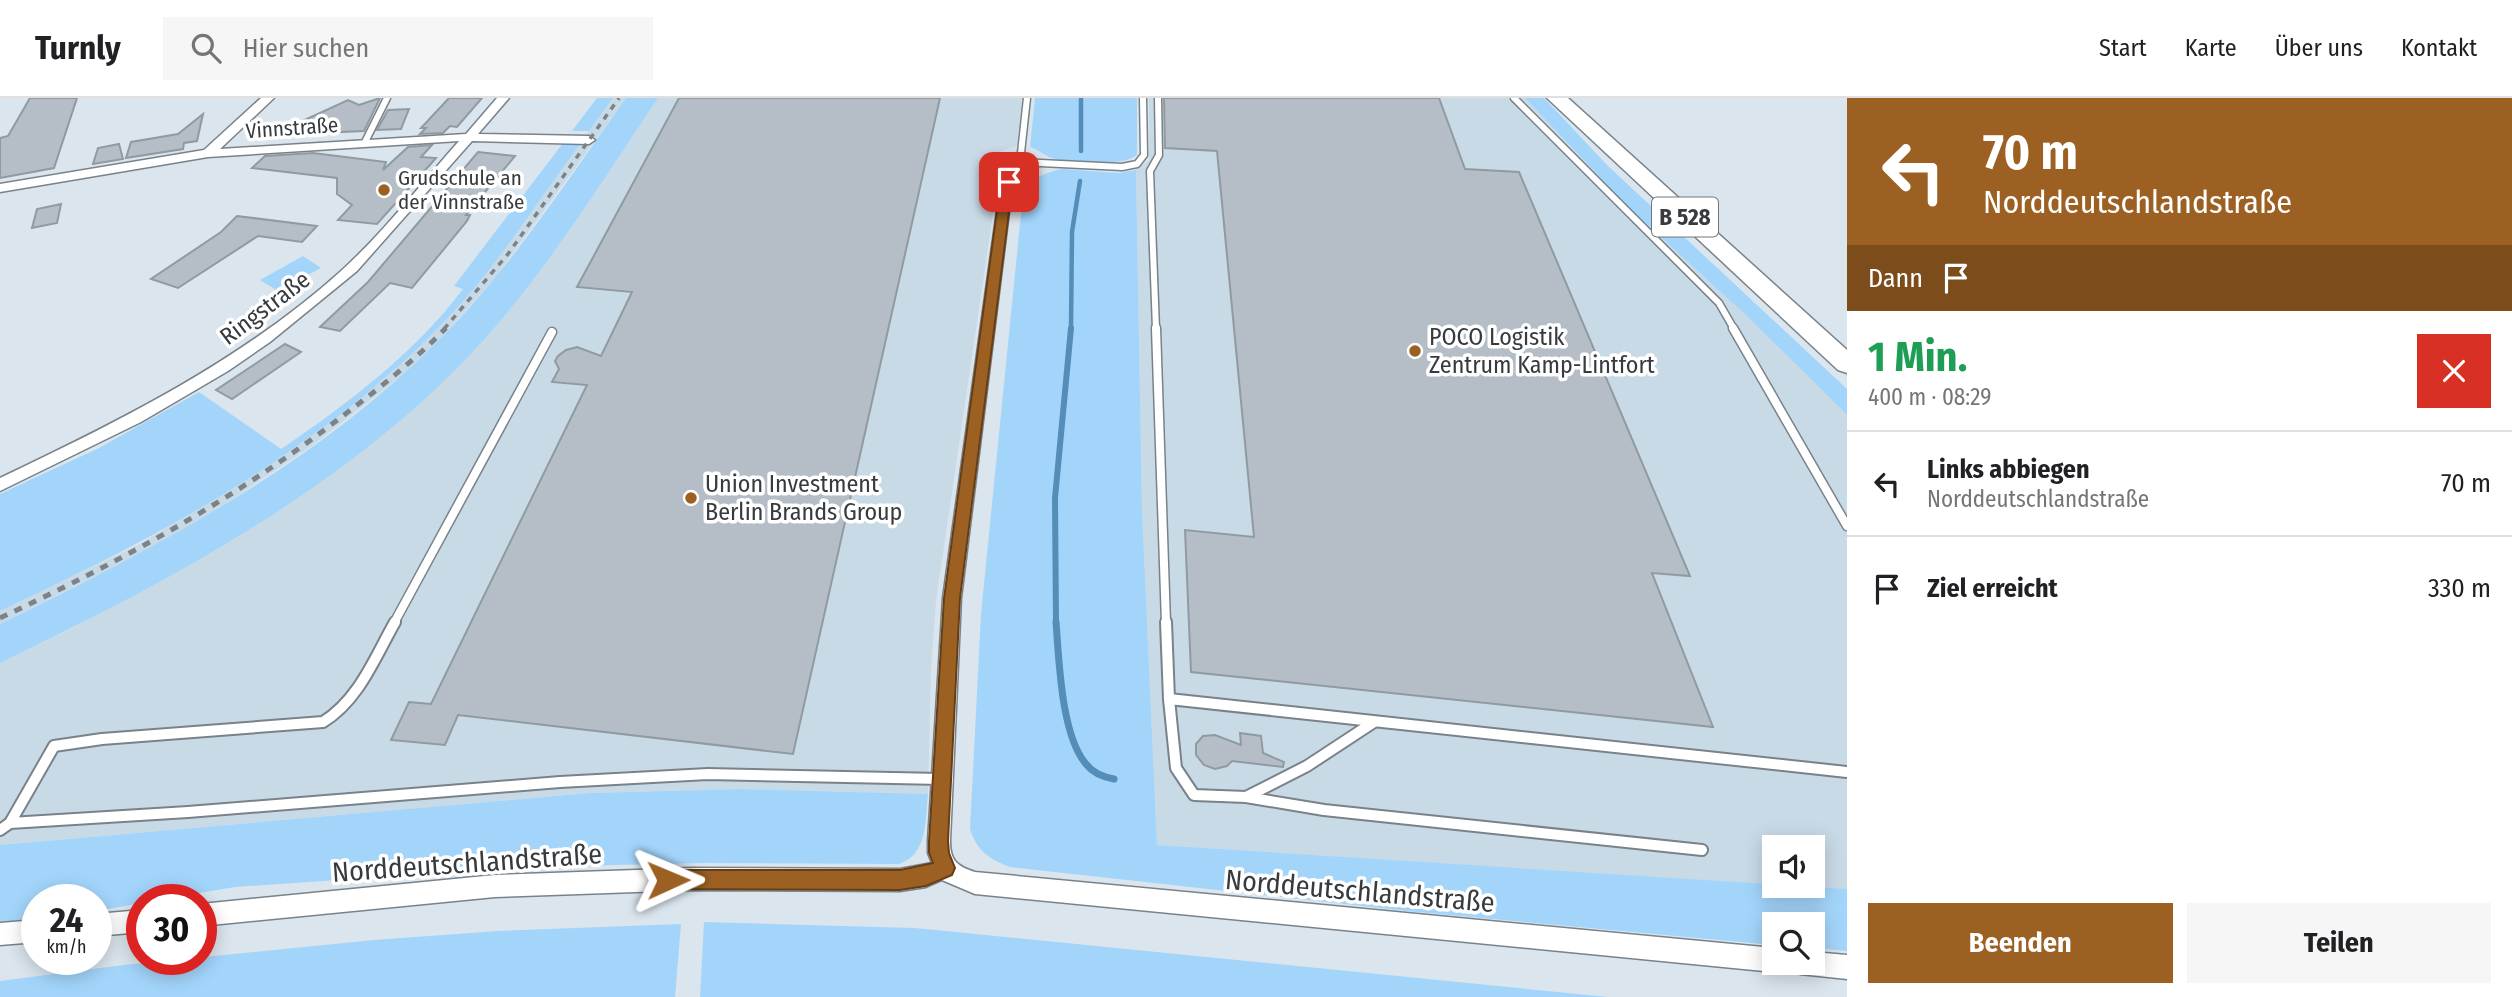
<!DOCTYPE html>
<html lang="de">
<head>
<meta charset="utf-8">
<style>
  body { margin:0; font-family:"Fira Sans Condensed",sans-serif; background:#f6f6f6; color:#202124; height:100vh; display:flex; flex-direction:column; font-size:26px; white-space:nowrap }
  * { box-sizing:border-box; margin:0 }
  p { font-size:23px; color:#757577 }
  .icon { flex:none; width:38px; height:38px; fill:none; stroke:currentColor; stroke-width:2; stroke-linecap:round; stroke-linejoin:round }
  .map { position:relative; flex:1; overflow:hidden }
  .details { display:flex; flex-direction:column; background:#fff; width:665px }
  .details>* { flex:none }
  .guide { background:#9c6022; color:#fff; overflow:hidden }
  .tools { position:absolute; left:1762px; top:737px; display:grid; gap:14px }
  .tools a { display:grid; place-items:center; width:63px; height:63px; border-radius:0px; background:#fff; box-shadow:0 4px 18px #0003; font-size:35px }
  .speed { position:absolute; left:21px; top:786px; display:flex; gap:14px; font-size:35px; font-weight:700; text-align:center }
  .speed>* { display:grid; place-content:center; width:91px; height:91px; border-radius:50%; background:#fff; box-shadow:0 4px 18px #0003; line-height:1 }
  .speed small { font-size:18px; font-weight:400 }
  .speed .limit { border:10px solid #d22; background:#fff; color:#111 }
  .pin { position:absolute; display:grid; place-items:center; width:60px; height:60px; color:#fff; margin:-30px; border-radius:14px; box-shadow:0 4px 10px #0006 }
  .me { position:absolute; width:77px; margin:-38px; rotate:89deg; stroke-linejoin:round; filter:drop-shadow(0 0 5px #0008) }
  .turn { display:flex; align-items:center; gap:24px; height:147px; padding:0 21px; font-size:32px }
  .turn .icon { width:91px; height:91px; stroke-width:2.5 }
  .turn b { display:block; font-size:49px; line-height:60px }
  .then { display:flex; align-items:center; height:66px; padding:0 21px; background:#0003; gap:14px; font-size:26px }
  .round { display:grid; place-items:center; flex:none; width:74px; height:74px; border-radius:0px; background:#f6f6f6 }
  .overview { display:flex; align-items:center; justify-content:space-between; height:119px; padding:0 21px }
  h1 { font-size:42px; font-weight:700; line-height:52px; color:#1e9e55 }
  .button { display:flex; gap:14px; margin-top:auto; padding:14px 21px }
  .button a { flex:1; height:80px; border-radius:0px; background:#9c6022; color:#fff; font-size:28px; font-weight:700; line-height:80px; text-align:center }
  .button a+a { background:#f6f6f6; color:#202124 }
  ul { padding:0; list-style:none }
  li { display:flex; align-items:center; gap:21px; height:105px; padding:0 21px; border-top:2px solid #e0e0e0 }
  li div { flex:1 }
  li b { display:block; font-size:26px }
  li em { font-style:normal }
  header { display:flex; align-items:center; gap:42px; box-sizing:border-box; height:98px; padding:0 35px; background:#fff; border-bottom:2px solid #e0e0e0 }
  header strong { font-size:33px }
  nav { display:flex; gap:38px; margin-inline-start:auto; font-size:24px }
  .search { width:490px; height:63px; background:#f6f6f6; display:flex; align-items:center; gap:18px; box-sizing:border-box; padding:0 24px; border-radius:0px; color:#757577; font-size:26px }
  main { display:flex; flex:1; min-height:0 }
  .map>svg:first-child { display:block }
  .built { fill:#c9dae7 }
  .green { fill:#a3d5fb }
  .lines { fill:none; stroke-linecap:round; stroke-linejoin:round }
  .stream-far2 { stroke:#548db7; stroke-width:4.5 }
  .stream-far1 { stroke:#548db7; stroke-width:6 }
  .stream { stroke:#548db7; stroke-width:7 }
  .building { fill:#b5bec6; stroke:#909aa1; stroke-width:2 }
  .service-far2-casing { stroke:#798289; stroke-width:9 }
  .service-far1-casing { stroke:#798289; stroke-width:11 }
  .service-casing { stroke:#798289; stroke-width:14 }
  .minor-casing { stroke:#798289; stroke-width:3 }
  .trunk-casing { stroke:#798289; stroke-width:3 }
  .service-far2 { stroke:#fff; stroke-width:6 }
  .service-far1 { stroke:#fff; stroke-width:8 }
  .service { stroke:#fff; stroke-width:10 }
  .minor { fill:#fff; fill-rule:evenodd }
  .trunk { fill:#fff; fill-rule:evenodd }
  .rail-far1 { stroke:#7c8388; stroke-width:3.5; stroke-dasharray:6 6; stroke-linecap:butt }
  .rail { stroke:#7c8388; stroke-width:5; stroke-dasharray:8 8; stroke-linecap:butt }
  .route { fill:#9c6022; stroke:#653e16; stroke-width:2 }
  .poi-dot { fill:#9c6022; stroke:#fff; stroke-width:2.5 }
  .labels { text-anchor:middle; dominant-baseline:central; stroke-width:7; stroke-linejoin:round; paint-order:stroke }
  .far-street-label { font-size:21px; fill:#373b3e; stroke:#fff }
  .far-poi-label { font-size:21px; fill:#373b3e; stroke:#fff; text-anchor:start }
  .shield { fill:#fff; stroke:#737678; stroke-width:2 }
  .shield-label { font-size:23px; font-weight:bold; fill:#373b3e }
  .street-label { font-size:24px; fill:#373b3e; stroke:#fff }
  .poi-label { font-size:24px; fill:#373b3e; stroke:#fff; text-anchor:start }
  .near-street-label { font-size:28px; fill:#373b3e; stroke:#fff }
</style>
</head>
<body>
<header>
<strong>Turnly</strong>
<div class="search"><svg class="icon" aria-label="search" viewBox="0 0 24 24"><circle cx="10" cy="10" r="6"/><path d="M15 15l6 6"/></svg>Hier suchen</div>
<nav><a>Start</a><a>Karte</a><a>Über uns</a><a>Kontakt</a></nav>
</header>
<main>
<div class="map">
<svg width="1847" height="899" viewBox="0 0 1847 899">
  <rect width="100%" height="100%" fill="#dbe5ed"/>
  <g class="built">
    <path d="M613,0H626L494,181L438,243L405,275L313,347L210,416L141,455L0,526V513L138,447L252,378L307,342L387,279L457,210L483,179Z"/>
    <path d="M658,0H1022L1017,48L1001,53L995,62L999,75L936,503L931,572L928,696L739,691L590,695L0,747V565L71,531L202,459L319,383L401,320L468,258Z"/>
    <path d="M1149,0H1525L1629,110L1749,220L1847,317V791L1790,788H1813V749H1774V787L1157,747L1142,411L1136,72L1149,62Z"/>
  </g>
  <g class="green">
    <path d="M597,0H613L589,33H572Z"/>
    <path d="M626,0H658C606,77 556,158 496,228C367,378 176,481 0,565V526C156,450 315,367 438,243C510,171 567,83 626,0Z"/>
    <path d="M1035,0H1137V57C1123,69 1072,65 1055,61C1046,59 1039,52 1030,49Z"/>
    <path d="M1525,0H1544L1607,67L1847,291V317L1749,220L1629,110Z"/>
    <path d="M563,45L580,46C539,101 502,161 456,211C331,347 165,436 0,513V396L99,350L199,294L281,351C346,307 415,255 463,191L454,188Z"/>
    <path d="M1063,71L1118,75L1136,72L1142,411L1157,747L1847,791V853L1813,850V826H1774V847L1417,814L1010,769C989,761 977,753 970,731L981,516L1023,96C1029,80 1047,74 1063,71Z"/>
    <path d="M303,158L321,170L278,193L260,182Z"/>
    <path d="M739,691L928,696C925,723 928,756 899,766L705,765L529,769L235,789L163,801L142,802V805L96,813V802H37V823L0,827V747L590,695Z"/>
    <path d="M704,824L915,830L1608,899H700Z"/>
    <path d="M681,826L675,899H0V883L124,867L374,842L498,833Z"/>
  </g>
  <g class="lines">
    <g class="stream-far2">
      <path d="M1081,0V53"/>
      <path d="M1071,231L1072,134L1080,83"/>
    </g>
    <path class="stream-far1" d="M1056,525L1055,400L1071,230"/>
    <path class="stream" d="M1056,524C1059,561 1061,637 1086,666C1093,675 1103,679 1114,681"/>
  </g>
  <g class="building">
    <path d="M30,0H77L54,70L0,80V40L8,38Z"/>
    <path d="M380,0L364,33L272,37L348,2L359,7Z"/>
    <path d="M449,0H482L457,29L450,28L443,35L420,36L426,30H421Z"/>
    <path d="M679,0H940L793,656L458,617L445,647L391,642L409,604L431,606L587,287L552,284L559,271L555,263L558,258L566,252L577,249L601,258L632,194L577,189Z"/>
    <path d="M1164,0H1439L1465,71L1519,74L1690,478L1652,475L1713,629L1191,574L1185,432L1254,439L1217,53L1165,50Z"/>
    <path d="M409,11L401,31L377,32L388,12Z"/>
    <path d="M203,16L197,43L184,45L183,51L126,60L131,44L178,36Z"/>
    <path d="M119,46L123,61L93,66L98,50Z"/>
    <path d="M432,47L421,59L436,60L377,126L338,122L352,107L337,96V80L252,70L265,58L313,55L386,64L383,72L408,49Z"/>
    <path d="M478,54L515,58L466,117H470L467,123L412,190L390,185L340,233L320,229L368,184Z"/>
    <path d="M61,106L57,125L32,130L37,111Z"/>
    <path d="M237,118L317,128L302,144L258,138L178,190L151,181L221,134Z"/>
    <path d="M285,246L301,254L232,301L216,292Z"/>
    <path d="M1240,635L1261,638L1263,655L1284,664L1283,669L1232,663L1227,668L1215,671L1204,667L1196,657V646L1203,638L1215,637L1241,647Z"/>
  </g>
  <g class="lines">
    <g class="service-far2-casing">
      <g id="service-far2">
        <path d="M1027,0L1020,64L1122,69L1137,66L1144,57L1143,0"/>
        <path d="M1514,0L1719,205L1734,231"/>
        <path d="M365,44L387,0"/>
        <path d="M1156,231L1150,73L1159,57L1158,0"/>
      </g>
    </g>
    <g class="service-far1-casing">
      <g id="service-far1">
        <path d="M1156,230L1166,525"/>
        <path d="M1733,230L1847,428"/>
        <path d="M394,525L552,234"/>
      </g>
    </g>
    <g class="service-casing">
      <g id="service">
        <path d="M1166,524L1169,601L1176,670L1194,697L1246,699L1307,668L1374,624"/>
        <path d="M1169,601L1847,674"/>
        <path d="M1246,699L1324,712L1702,752"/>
        <path d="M10,725L54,648L102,641L323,624C359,602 375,559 395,524"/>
        <path d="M0,732L10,725L188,714L560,684L708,676L941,681"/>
      </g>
    </g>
    <g class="minor-casing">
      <g id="minor">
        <path d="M261,0H274L220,51L466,36L497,0H509L478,36L589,38L595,42L589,46L472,43L357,173L270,244L228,273L141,324L0,393V380C120,323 241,263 341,173C384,134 420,87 459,43L208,59L0,94V86L204,52Z"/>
        <path d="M1020,60L1026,64L1011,98L961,500L950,743C950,763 957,768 975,774L1774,850V864H1785L1782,870L1774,874L975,796L942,782L926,789L900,793L693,792L495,799L201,828V806L495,777L693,770L900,771L932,765L928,755V743L943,500L999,98L1014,64Z"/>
        <path d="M142,812V834L96,838V816Z"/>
        <path d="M37,822V844L0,847V825Z"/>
        <path d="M1813,854L1847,857V881L1800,876L1792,872L1789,864H1813Z"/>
      </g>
    </g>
    <g class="trunk-casing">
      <path id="trunk" d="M1547,0H1568L1847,252V275L1838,272Z"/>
    </g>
    <use href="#service-far2" class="service-far2"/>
    <use href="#service-far1" class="service-far1"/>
    <use href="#service" class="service"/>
    <use href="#minor" class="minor"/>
    <use href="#trunk" class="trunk"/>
    <path class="rail-far1" d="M444,231L508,156L619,0"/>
    <path class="rail" d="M0,520C120,464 235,401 340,320C377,292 414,263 446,230"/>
  </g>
  <path class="route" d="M1005,81L1015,84L1011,98L960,500L948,743L949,755L955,770L952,777L926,788L900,792L668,791L661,789L658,782L661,775L668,772H900L933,765L929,755V743L944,500L999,98Z"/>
  <g class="poi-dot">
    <circle cx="384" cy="92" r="7"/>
    <circle cx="1415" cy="253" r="7"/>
    <circle cx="691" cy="400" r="7"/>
  </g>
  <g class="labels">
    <g class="far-street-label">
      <text transform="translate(292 30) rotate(-4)">Vinnstraße</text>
    </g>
    <g class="far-poi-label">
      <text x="398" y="80">Grudschule an<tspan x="398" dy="24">der Vinnstraße</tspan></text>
    </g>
    <rect class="shield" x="1652" y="99.5" width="66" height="39" rx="5"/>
    <g class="shield-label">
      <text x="1685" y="119">B 528</text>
    </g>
    <g class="street-label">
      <text transform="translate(265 210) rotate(-37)">Ringstraße</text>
    </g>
    <g class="poi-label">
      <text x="1429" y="239">POCO Logistik<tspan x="1429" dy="28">Zentrum Kamp-Lintfort</tspan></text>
      <text x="705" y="386">Union Investment<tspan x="705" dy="28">Berlin Brands Group</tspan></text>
    </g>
    <g class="near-street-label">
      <text transform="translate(467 765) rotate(-4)">Norddeutschlandstraße</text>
      <text transform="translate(1360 793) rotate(5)">Norddeutschlandstraße</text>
    </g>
  </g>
</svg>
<div class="tools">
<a><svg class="icon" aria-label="sound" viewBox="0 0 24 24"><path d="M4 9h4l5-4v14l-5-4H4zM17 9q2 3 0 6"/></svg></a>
<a><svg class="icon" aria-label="search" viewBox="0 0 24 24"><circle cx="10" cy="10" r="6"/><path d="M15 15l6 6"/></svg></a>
</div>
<div class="speed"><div>24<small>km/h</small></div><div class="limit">30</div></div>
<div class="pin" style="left:1009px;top:84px;background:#d93025"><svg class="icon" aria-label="arrive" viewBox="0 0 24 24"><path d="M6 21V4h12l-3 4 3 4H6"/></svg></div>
<svg class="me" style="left:668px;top:782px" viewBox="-20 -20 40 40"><path d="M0-17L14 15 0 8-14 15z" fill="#9c6022" stroke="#fff" stroke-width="4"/></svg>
</div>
<section class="details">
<div class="guide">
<div class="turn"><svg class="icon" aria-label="left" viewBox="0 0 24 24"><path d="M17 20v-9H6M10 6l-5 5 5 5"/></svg><div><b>70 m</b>Norddeutschlandstraße</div></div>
<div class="then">Dann<svg class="icon" aria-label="arrive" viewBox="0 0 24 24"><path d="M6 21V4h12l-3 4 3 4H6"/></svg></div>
</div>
<div class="overview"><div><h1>1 Min.</h1><p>400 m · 08:29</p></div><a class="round" style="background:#d93025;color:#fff"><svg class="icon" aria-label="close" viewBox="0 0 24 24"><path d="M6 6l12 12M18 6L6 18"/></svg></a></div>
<ul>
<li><svg class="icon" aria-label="left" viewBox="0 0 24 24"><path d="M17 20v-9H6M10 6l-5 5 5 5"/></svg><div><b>Links abbiegen</b><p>Norddeutschlandstraße</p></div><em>70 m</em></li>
<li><svg class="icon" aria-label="arrive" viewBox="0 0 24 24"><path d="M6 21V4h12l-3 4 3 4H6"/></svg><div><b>Ziel erreicht</b></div><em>330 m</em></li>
</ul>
<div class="button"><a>Beenden</a><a>Teilen</a></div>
</section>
</main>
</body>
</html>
